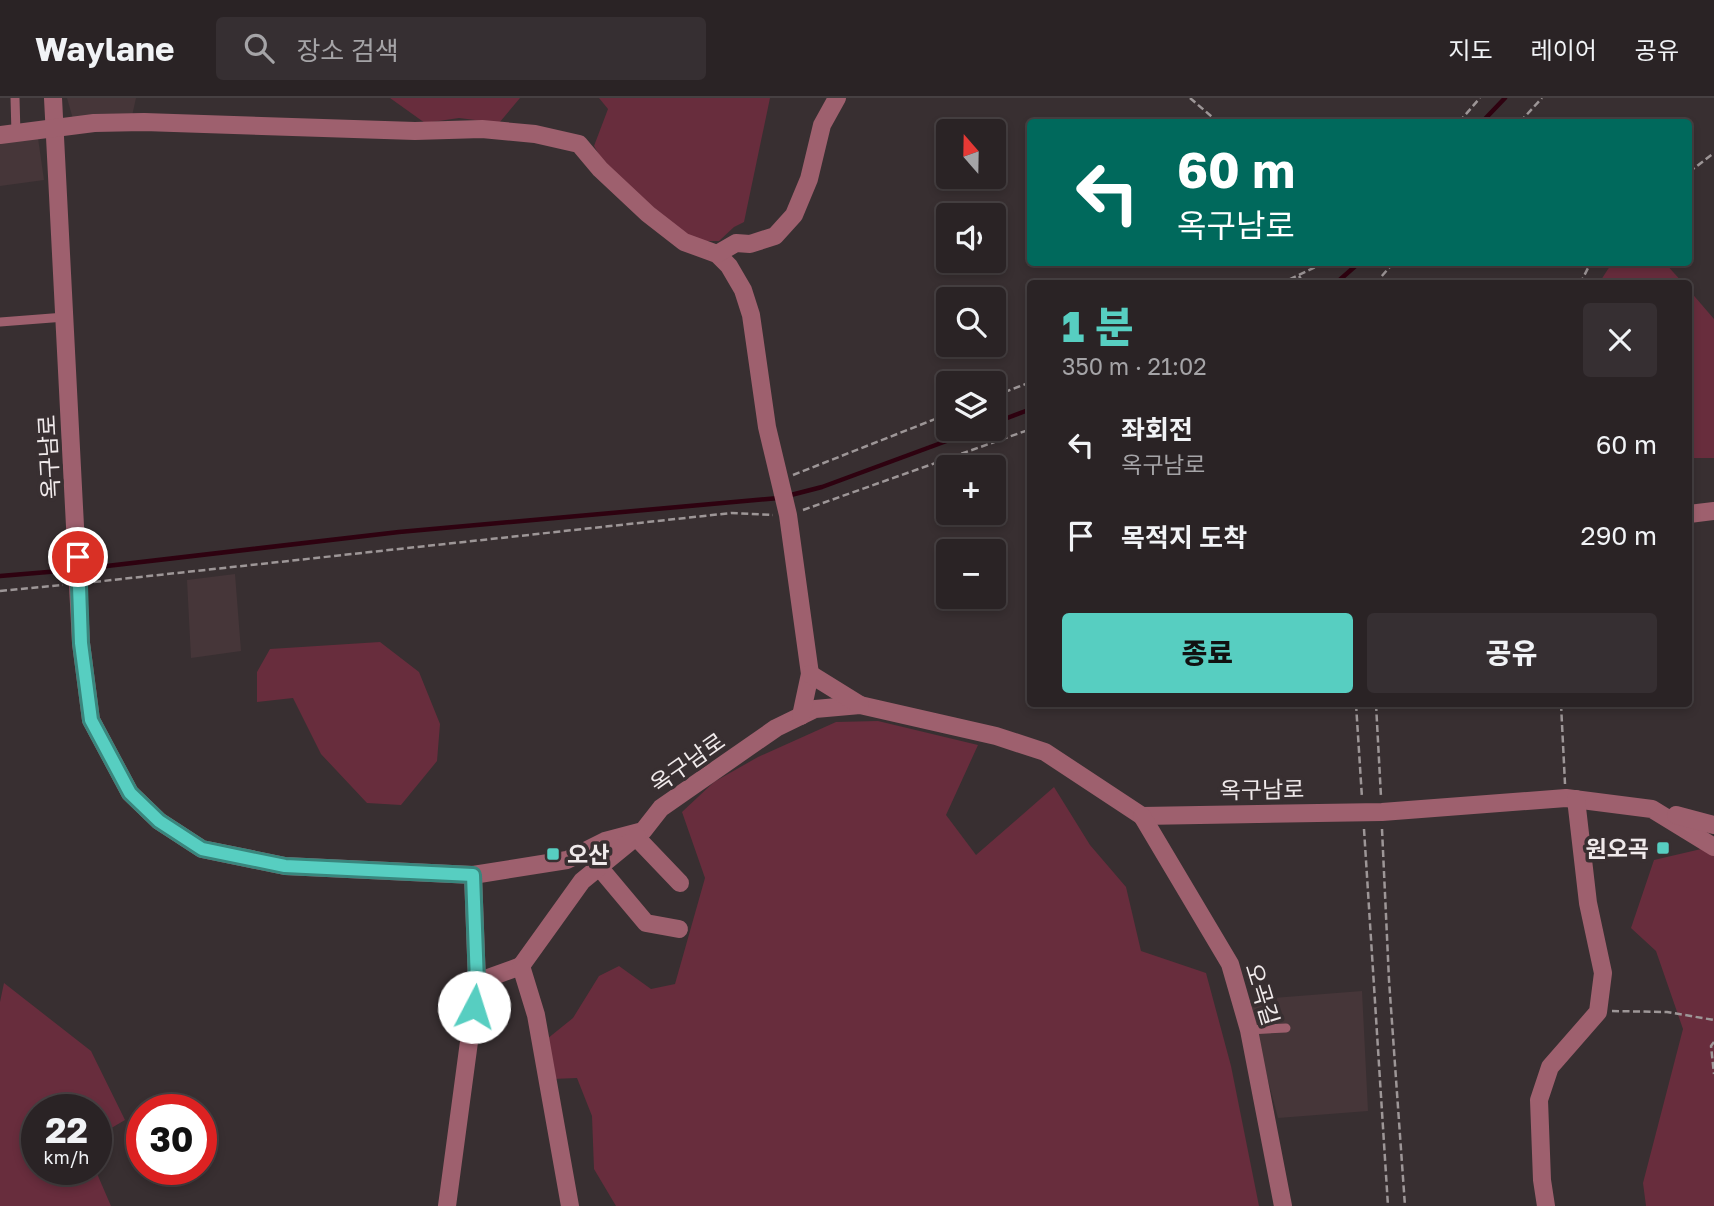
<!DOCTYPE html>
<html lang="ko">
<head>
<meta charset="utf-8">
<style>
  body { margin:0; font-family:"Golos Text","Noto Sans KR",sans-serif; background:#362f32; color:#f1f3f6; height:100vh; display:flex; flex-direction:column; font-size:26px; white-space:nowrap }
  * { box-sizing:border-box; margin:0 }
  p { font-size:23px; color:#a5a4a7 }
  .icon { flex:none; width:38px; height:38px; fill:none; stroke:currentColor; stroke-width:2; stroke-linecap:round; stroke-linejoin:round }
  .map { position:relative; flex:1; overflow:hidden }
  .sheet { position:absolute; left:1027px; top:182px; width:665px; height:427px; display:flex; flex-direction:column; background:#2a2325; border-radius:7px; box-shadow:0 4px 10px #0003,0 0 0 2px #464042 }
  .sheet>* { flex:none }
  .guide { position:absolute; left:1027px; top:21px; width:665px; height:147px; border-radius:7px; box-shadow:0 4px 10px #0003,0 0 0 2px #464042; background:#00695c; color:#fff; overflow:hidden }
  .needle { width:46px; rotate:340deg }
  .fabs { position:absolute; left:936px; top:21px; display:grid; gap:14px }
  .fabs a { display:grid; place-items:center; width:70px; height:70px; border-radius:7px; background:#2a2325; box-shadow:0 4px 10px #0003,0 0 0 2px #464042; font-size:35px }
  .speed { position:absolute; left:21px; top:996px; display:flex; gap:14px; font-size:35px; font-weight:700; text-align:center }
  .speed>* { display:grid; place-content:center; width:91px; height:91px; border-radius:50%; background:#2a2325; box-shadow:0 4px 10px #0003,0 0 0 2px #464042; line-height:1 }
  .speed small { font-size:18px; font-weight:400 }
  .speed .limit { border:10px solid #d22; background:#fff; color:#111 }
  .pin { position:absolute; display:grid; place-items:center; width:60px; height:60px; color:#fff; margin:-30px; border:4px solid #fff; border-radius:50%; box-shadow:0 2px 7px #0007 }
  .me { position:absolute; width:77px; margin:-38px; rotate:5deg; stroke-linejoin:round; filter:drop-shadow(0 0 5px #0008) }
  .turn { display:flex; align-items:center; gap:24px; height:147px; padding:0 35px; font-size:32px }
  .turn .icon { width:91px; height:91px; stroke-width:2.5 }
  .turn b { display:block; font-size:49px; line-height:60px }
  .round { display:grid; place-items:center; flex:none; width:74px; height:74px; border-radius:7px; background:#362f32 }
  .head { display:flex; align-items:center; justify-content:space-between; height:119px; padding:0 35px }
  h1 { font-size:42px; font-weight:800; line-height:52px; color:#57cec1 }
  .button { display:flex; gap:14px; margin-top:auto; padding:14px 35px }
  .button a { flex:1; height:80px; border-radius:7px; background:#57cec1; color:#111; font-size:28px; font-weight:800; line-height:80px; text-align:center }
  .button a+a { background:#362f32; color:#f1f3f6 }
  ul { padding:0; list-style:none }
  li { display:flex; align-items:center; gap:21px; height:91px; padding:0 35px }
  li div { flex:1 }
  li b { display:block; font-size:26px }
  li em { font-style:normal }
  header { display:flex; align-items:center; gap:42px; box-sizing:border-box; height:98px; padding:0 35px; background:#2a2325; border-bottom:2px solid #464042 }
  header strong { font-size:33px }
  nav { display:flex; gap:38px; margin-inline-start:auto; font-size:24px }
  .search { width:490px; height:63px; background:#362f32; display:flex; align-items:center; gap:18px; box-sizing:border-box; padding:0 24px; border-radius:7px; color:#a5a4a7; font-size:26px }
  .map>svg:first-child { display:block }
  .built { fill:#463639 }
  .green { fill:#682d3d }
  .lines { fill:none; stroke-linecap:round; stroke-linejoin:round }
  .stream { stroke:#2e0210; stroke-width:4.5 }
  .path { stroke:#9d9697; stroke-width:2.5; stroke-dasharray:7 3.5; stroke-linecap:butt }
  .lane { stroke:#9e606e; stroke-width:9 }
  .street { stroke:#9e606e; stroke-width:18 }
  .route-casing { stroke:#39867d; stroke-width:18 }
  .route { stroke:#57cec1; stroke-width:12 }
  .poi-dot { fill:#57cec1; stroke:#382f31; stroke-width:2.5 }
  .labels { text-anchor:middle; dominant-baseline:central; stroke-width:7; stroke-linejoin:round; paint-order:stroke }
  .street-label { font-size:23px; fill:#f0eaeb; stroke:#382f31 }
  .poi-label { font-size:23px; font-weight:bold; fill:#f0eaeb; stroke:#382f31; text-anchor:end }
</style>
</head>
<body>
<header>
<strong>Waylane</strong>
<div class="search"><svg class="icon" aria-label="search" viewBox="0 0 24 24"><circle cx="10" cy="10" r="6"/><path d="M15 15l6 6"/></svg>장소 검색</div>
<nav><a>지도</a><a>레이어</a><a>공유</a></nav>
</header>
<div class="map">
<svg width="1714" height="1108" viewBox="0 0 1714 1108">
  <rect width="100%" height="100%" fill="#382f31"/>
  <g class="built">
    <path d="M67,0H136L132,18L73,21Z"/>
    <path d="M38,40L44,82L0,88V44Z"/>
    <path d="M235,476L241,553L191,560L187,482Z"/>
    <path d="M1362,893L1368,1013L1278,1020L1247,902Z"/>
  </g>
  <g class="green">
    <path d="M390,0H520L499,25L459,20L425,25Z"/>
    <path d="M599,0H770L744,124L734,129L719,143H692L605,67L594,48L608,11Z"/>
    <path d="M1612,165H1665L1683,185H1599Z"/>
    <path d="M1689,192L1714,221V360H1689Z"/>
    <path d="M380,544L419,574L440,626L437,663L401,707L367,705L321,656L293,600L257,604V574L270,551Z"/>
    <path d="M878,623L978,647L946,717L976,757L1054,689L1090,747L1126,789L1141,853L1206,875L1231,968L1259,1108H616L594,1071L592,1018L577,980L552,981L547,941L573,920L599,878L619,868L651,891L675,886L705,780L682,714L714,684L758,659L836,624Z"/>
    <path d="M1714,748V1108H1646L1643,1085L1683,931L1656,853L1631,830L1654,762Z"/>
    <path d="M4,885L91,953L125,1022L96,1039V1012H37V1071H95L111,1108H0V904Z"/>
  </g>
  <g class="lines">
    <g class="stream">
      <path d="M1482,24L1505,0"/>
      <path d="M1335,186L1360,164"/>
      <path d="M994,325L1031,311"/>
      <path d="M787,398L822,389L979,331"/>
      <path d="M81,471L399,434L779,400"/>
      <path d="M0,478L72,472"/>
    </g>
    <g class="path">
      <path d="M1190,0L1218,24"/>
      <path d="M1459,24L1480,0"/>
      <path d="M1520,24L1542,0"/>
      <path d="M1689,74L1714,55"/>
      <path d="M1299,178L1304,186"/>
      <path d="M1280,186L1326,164"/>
      <path d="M1375,186L1394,164"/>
      <path d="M1580,186L1591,164"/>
      <path d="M994,298L1031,284"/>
      <path d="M793,377L948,316"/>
      <path d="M803,412L1031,331"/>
      <path d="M94,484L731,415L773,417"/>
      <path d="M0,493L63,487"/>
      <path d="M1356,606L1362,700"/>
      <path d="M1376,606L1381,699"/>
      <path d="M1561,606L1565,686"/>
      <path d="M1364,731L1388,1108"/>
      <path d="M1382,731L1389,882L1405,1108"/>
      <path d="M1612,913L1667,914L1714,922"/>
      <path d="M1714,944L1711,948L1714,976"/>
    </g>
    <g class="lane">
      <path d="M15,0L16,36"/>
      <path d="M0,224L65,219"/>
      <path d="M1249,932L1286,930"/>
    </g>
    <g class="street">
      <path d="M53,0L81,545L91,622L130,695L159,723L202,751L285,768L473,777L567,762L605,743L643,733L661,710L776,630L815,611L860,607L996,638L1045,654L1142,718L1382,714L1566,700L1652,711L1714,749"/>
      <path d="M0,37L94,25L144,24L415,33L482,31L535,36L579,46L600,71L648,116L684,144L717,156L729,168L743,192L751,217L767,329L788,417L810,576L801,618"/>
      <path d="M717,156L736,145L750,146L775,138L794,117L809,81L822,27L837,0"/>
      <path d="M1689,416L1714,413"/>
      <path d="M810,576L860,607"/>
      <path d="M1676,717L1714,727"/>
      <path d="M1142,718L1230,866L1249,932L1283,1108"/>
      <path d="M636,739L680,785"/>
      <path d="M599,769L646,825L679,831"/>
      <path d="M477,884L521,868"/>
      <path d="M447,1108L477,884L473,777"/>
      <path d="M570,1108L536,917L521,868L582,783L637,738"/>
      <path d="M1546,1108L1542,1082L1539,1002L1550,969L1598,914L1603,875L1588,805L1576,701"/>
    </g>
  </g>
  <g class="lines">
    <g class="route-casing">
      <path id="route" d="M78,459L81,545L91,622L130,695L159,723L202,751L285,768L473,777L477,884L474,909"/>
    </g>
    <use href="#route" class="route"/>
  </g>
  <g class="poi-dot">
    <rect x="1656" y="743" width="14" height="14" rx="3.5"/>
    <rect x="546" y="749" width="14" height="14" rx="3.5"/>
  </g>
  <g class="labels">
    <g class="street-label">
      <text transform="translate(48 359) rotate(-93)">옥구남로</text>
      <text transform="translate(687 664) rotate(-35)">옥구남로</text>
      <text transform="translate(1262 691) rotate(-1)">옥구남로</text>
      <text transform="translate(1263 896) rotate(73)">오곡길</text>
    </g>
    <g class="poi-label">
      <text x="1649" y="750">원오곡</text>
      <text x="567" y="756" text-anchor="start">오산</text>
    </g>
  </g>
</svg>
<div class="fabs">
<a><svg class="needle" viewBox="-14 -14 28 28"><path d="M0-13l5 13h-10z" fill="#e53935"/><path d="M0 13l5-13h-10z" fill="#a5a4a7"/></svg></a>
<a><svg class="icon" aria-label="sound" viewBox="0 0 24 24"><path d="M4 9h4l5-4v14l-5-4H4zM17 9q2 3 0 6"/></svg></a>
<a><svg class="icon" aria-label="search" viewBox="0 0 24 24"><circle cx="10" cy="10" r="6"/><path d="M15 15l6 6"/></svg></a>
<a><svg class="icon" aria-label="layers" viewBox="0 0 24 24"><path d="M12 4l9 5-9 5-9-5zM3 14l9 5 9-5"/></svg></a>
<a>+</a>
<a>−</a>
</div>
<div class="speed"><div>22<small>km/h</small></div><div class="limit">30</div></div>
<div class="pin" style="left:78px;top:459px;background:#d93025"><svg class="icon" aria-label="arrive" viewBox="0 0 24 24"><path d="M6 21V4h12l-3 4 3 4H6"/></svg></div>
<svg class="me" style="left:474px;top:909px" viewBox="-20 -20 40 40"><circle r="19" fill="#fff"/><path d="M0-13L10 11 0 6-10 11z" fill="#57cec1"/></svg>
<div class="guide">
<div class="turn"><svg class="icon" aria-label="left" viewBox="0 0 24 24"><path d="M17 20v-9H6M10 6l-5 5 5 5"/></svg><div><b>60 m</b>옥구남로</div></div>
</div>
<section class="sheet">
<div class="head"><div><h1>1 분</h1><p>350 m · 21:02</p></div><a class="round"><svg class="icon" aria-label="close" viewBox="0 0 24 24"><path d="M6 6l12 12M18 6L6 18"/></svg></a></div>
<ul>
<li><svg class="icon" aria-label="left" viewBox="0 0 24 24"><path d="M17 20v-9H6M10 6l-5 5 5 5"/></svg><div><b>좌회전</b><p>옥구남로</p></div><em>60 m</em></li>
<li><svg class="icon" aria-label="arrive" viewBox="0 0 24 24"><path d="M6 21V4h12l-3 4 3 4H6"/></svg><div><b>목적지 도착</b></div><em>290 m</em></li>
</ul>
<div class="button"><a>종료</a><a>공유</a></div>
</section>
</div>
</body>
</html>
